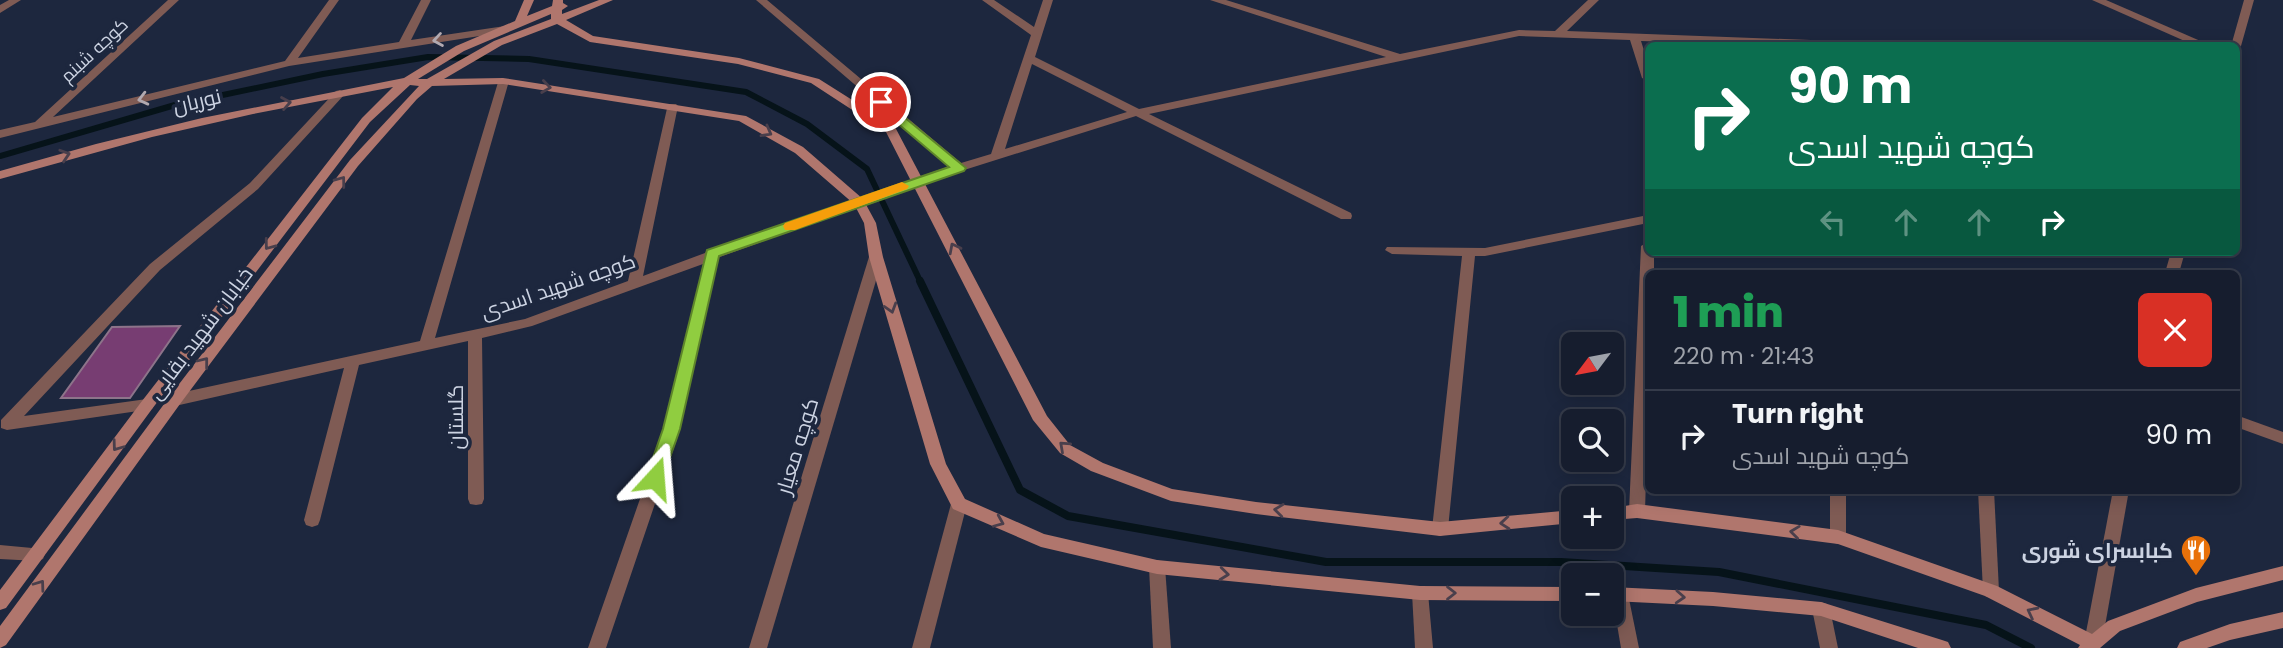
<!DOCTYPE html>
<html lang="en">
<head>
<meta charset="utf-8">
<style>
  body { margin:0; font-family:Poppins,Cairo,sans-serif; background:#232a3a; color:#f1f3f6; height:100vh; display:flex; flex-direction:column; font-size:26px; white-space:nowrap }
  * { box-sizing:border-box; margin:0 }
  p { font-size:23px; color:#9ea2aa }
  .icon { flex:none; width:38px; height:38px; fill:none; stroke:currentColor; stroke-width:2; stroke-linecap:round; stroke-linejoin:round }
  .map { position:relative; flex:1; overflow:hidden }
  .drawer { position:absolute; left:1645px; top:270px; width:595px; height:224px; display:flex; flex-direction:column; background:#161d2e; border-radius:10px; box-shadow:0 4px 18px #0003,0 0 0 2px #353b4a }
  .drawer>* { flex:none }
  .top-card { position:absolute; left:1645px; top:42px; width:595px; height:214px; border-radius:10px; box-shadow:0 4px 18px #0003,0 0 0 2px #353b4a; background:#0b6e4f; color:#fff; overflow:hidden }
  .needle { width:46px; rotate:238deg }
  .controls { position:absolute; left:1561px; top:332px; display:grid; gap:14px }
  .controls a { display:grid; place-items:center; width:63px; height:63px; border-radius:10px; background:#161d2e; box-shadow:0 4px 18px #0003,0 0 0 2px #353b4a; font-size:35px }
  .pin { position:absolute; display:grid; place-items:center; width:60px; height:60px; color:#fff; margin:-30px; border:4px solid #fff; border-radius:50%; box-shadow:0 2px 7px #0007 }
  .me { position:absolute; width:77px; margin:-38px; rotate:19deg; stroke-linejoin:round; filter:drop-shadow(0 0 5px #0008) }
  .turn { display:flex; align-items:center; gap:24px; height:147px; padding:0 28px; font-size:32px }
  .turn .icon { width:91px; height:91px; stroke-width:2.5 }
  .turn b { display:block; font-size:49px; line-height:60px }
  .lanes { display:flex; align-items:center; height:66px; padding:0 28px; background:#0003; justify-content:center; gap:35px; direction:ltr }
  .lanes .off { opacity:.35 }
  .round { display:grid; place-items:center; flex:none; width:74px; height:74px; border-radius:10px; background:#232a3a }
  .overview { display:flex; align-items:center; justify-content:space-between; height:119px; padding:0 28px }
  h1 { font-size:42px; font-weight:800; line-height:52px; color:#1e9e55 }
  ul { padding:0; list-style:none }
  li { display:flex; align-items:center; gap:21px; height:91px; padding:0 28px; border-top:2px solid #353b4a }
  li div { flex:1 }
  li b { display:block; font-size:26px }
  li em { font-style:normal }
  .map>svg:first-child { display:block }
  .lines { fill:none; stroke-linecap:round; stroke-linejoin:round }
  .stream-far1 { stroke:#061319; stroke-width:6 }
  .stream { stroke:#061319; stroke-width:8 }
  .building { fill:#773d72; stroke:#8d748a; stroke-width:2 }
  .street { fill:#7f5b54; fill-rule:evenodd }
  .secondary { fill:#b0766d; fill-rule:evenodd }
  .oneway { stroke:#b1a9b0 }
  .oneway2 { stroke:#493f4c }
  .route { fill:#90cd40; stroke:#5e852a; stroke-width:2 }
  .slow { fill:#f59e0b }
  .labels { text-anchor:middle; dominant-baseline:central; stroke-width:7; stroke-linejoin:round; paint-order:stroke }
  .far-street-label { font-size:18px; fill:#ccd3e2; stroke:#1d273e }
  .street-label { font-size:21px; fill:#ccd3e2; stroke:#1d273e }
  .poi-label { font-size:21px; font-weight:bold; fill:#ccd3e2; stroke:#1d273e; text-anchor:end }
</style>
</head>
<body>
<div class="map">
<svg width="2283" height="648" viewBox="0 0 2283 648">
  <rect width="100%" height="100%" fill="#1d273e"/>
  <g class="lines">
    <path class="stream-far1" d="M0,156L175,105L323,74L428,57L529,59L746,92L807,124L867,169L921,283"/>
    <path class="stream" d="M920,281L1020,490L1068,516L1326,562H1561L1719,572L1986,625L2031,648"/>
  </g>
  <path class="building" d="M180,326L130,398H61L112,327Z"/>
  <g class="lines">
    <g class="street">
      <path d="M9,0H21L0,13V5Z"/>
      <path d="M168,0H179L53,117L285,61L329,0H339L298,58L399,42L421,0H431L411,40L505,26L510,29L505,32L289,66L0,138V130L35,122Z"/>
      <path d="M756,0H767L961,163L991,154L1031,35L982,0H994L1034,27L1043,0H1053L1035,57L1139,109L1386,57L1210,0H1226L1400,54L1519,30L1555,31L1588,0H1599L1567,31L1889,43L1894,46H1782L1641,41L1648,63V81L1642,78L1630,40L1519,36L1149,114L1351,213L1352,216L1351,219H1341L1136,116L923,183L717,258L680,430L606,648H588L664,430L703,264L532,326L482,338L484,499L482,504L476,505L470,504L468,499V341L359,365L320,520L318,525L312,527L306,525L304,520L344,368L175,406L170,404L168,400L170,396L175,394L420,341L499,79H507L509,81L435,338L525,319L628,281L668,104H676L678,106L643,276L705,253L707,250L715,249L950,166ZM1032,64L1127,112L1005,149Z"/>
      <path d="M2092,0H2106L2212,46H2196Z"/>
      <path d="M2244,0H2254L2241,46L2236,49V46H2231Z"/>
      <path d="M340,90L346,93L344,95L258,189L160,270L24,416L147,399L152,401L154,405L152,409L7,430L1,428V420L150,264L250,183L336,91Z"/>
      <path d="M1648,215V223L1485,256H1475L1448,529L1446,534L1440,536L1434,534L1432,529L1462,256L1392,254L1385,250L1387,247L1485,248Z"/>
      <path d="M1648,242V252H1654V273H1648V415L1645,511L1643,516L1637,518L1631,516L1629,511L1641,246Z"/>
      <path d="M2171,252H2185L2179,273H2165Z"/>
      <path d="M876,253L883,257L767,648H749L869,257Z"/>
      <path d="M2236,415L2283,432V444L2236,427Z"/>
      <path d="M1830,490H1846V537L1844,542L1838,544L1832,542L1830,537Z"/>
      <path d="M1978,490H1994L1999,591L1997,596L1991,598L1985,596L1983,591Z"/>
      <path d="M2113,490H2129L2102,643L2099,648H2087L2084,643Z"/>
      <path d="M959,498L965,499L967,504L930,648H912L951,504L953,499Z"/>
      <path d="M0,545L43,549L45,554L43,559L37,561L0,559Z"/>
      <path d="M1157,560L1163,562L1165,567L1171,648H1153L1149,567L1151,562Z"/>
      <path d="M1420,586L1426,588L1428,593L1433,648H1415L1412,593L1414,588Z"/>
      <path d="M1620,587L1626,589L1628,594L1639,648H1621L1612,595L1614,589Z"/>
      <path d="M1821,602L1827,604L1830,609L1838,648H1820L1812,609L1815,604Z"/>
    </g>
    <g class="secondary">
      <path d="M524,0H534L527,16L552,6L553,0H563V3L568,6L562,10V14L599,0H613L566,20L593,36L739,58L819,79L895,127L1047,416L1070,445L1103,463L1172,489L1256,502L1440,522L1573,510V523L1440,536L1256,514L1171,501L1091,471L1060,453L1033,420L886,132L811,83L738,64L590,42L557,24L502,45L444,79L503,78L746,116L803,147L863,199L876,223L883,257L946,464L965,499L1044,534L1157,560L1420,586L1573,587V601L1420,600L1157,574L1041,547L953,509L930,464L869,257L864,223L854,204L795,153L739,121L503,84L432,86L417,99L358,166L180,404L6,645L0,648V626L170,396L350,160L419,86L410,85L370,122L152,409L6,608L0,610V590L142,401L362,118L393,87L253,114L152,137L0,179V171L96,144L202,118L404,78L456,46L515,21ZM551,14V19L494,41L427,79H418L464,51Z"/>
      <path d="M1637,504L1838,530L1997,586L2092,634L2108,621L2196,588L2283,566V580L2197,602L2120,631L2100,648H2078L2080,645L1985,596L1838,544L1637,518L1612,520V508Z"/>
      <path d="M1612,587L1713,592L1821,602L1942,640L1948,642L1951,648H1918L1821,616L1713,606L1612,601Z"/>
      <path d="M2283,612V628L2230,640L2207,648H2177L2180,642L2230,624Z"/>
    </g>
  </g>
  <defs><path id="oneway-chevron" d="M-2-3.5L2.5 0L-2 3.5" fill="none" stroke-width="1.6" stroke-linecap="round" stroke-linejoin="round" transform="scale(1.75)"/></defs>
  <g class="oneway">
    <use href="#oneway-chevron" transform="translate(438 40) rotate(171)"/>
    <use href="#oneway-chevron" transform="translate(143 99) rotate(166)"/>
  </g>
  <g class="oneway2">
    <use href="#oneway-chevron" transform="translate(546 87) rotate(8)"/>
    <use href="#oneway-chevron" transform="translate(286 103) rotate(-10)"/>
    <use href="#oneway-chevron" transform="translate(767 132) rotate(29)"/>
    <use href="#oneway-chevron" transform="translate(65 155) rotate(-18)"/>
    <use href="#oneway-chevron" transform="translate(341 181) rotate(-53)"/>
    <use href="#oneway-chevron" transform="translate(269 245) rotate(127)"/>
    <use href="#oneway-chevron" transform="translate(954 248) rotate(-117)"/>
    <use href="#oneway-chevron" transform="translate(891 308) rotate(73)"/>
    <use href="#oneway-chevron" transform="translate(204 362) rotate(-52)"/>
    <use href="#oneway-chevron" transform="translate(117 446) rotate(126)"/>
    <use href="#oneway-chevron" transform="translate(1064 446) rotate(-138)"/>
    <use href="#oneway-chevron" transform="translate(1279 510) rotate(-173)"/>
    <use href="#oneway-chevron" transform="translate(999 522) rotate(23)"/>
    <use href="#oneway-chevron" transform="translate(1505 523) rotate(175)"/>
    <use href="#oneway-chevron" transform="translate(1795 532) rotate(-173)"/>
    <use href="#oneway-chevron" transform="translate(1224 574) rotate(6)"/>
    <use href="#oneway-chevron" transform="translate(40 585) rotate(-54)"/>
    <use href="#oneway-chevron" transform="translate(1451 593)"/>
    <use href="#oneway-chevron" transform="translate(1680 597) rotate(3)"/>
    <use href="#oneway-chevron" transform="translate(2032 612) rotate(-153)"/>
  </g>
  <path class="route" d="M881,98L966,168L964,171L719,256L680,429L661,483H649L646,478L663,429L707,250L949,167L876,105L874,102Z"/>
  <path class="slow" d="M902,182L909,186L907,189L795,230H785L783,226L785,223Z"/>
  <defs>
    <g id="restaurant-pin" transform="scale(1.575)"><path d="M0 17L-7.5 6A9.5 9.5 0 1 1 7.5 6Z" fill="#e8710a" stroke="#1d273e"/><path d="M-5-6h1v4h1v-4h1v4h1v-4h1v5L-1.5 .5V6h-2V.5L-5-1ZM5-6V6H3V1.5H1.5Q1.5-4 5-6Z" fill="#fff"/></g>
  </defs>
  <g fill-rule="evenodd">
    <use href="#restaurant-pin" x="2196" y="550"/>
  </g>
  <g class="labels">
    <g class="far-street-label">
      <text transform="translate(94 50) rotate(-43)">کوچه شبنم</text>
    </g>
    <g class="street-label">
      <text transform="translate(197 101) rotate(-13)">نوریان</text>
      <text transform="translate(558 286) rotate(-19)">کوچه شهید اسدی</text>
      <text transform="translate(200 333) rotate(-53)">خیابان شهید بقایی</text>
      <text transform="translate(455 417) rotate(-90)">گلستان</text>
      <text transform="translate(797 446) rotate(-73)">کوچه معیار</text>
    </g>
    <g class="poi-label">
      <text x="2173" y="550">کبابسرای شوری</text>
    </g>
  </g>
</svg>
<div class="controls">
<a><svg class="needle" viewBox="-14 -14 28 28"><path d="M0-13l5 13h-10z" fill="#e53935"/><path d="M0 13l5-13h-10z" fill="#9ea2aa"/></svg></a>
<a><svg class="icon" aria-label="search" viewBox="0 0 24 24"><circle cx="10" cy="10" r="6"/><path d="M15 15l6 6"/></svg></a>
<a>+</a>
<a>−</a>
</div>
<div class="pin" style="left:881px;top:102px;background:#d93025"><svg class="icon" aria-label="arrive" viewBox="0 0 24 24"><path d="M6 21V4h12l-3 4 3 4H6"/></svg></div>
<svg class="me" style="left:655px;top:478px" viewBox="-20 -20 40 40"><path d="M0-17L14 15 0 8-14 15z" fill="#90cd40" stroke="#fff" stroke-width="4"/></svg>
<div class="top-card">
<div class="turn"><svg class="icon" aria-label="right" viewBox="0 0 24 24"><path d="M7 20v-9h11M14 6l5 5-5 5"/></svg><div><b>90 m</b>کوچه شهید اسدی</div></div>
<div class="lanes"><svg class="icon off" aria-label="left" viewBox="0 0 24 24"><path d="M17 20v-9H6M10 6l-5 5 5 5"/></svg><svg class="icon off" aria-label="ahead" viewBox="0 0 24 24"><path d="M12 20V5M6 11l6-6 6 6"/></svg><svg class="icon off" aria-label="ahead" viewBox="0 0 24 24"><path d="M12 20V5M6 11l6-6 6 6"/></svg><svg class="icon" aria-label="right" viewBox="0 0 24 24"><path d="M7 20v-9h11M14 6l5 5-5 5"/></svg></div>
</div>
<section class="drawer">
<div class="overview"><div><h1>1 min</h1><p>220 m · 21:43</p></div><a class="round" style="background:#d93025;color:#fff"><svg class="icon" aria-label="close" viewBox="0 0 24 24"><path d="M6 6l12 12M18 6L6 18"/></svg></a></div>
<ul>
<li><svg class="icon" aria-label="right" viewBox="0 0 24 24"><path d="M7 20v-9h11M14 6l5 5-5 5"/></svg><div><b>Turn right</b><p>کوچه شهید اسدی</p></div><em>90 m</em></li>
</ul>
</section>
</div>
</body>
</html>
